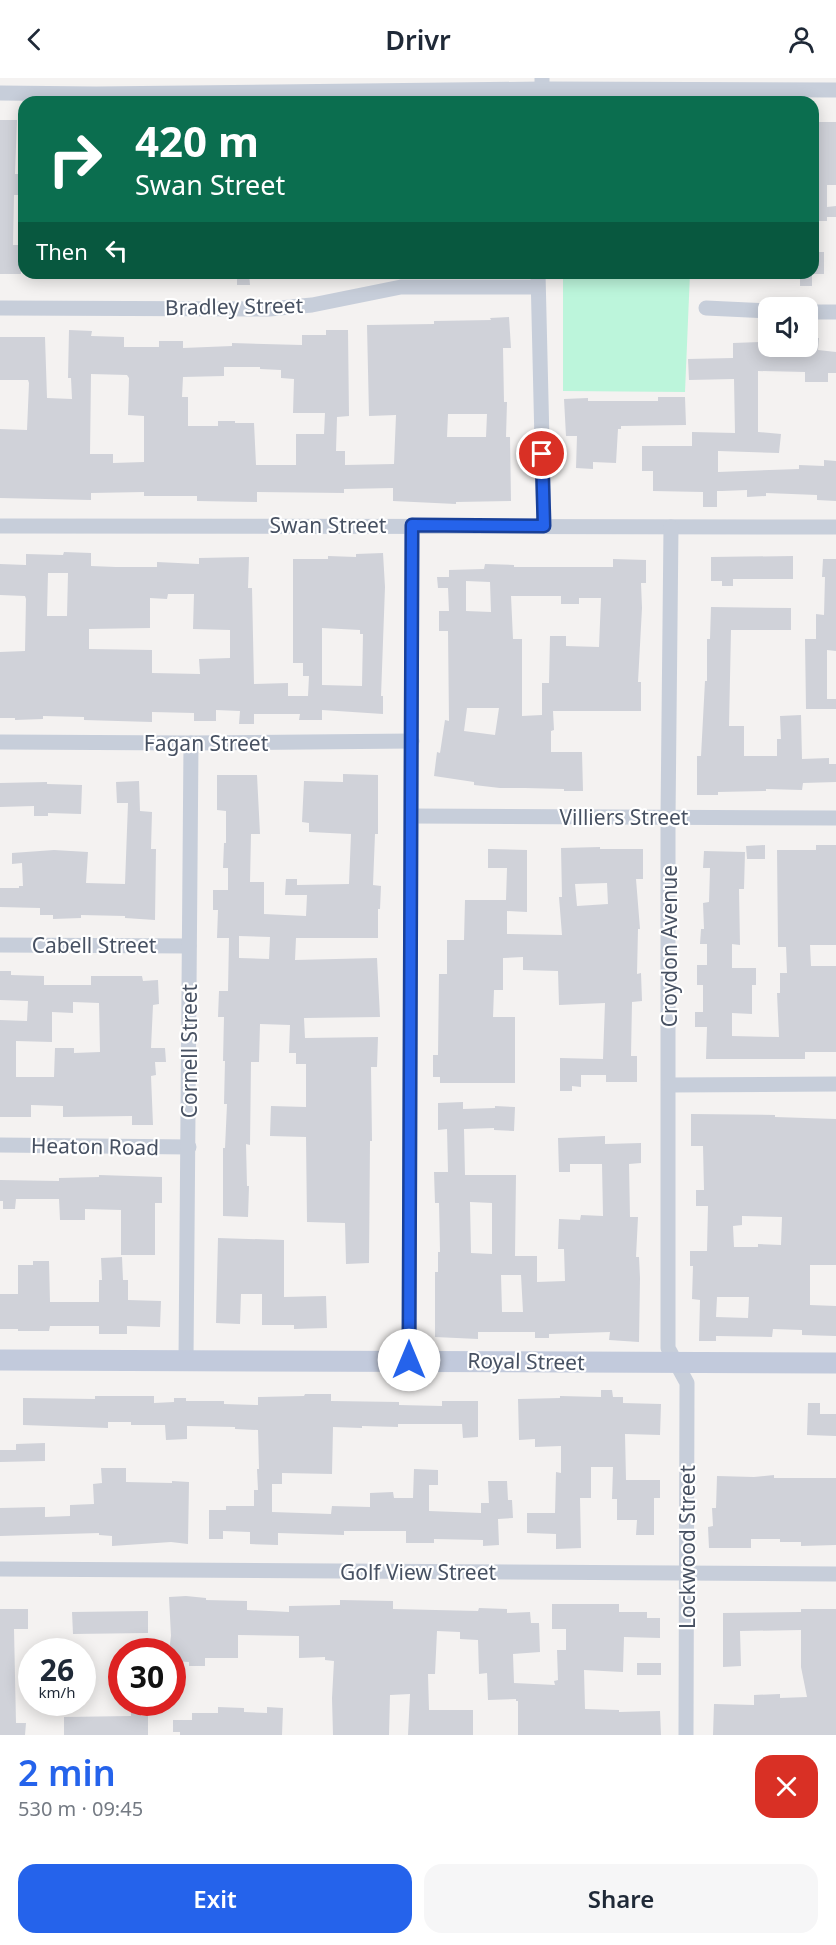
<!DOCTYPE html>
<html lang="en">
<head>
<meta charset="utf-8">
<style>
  body { margin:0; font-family:"Noto Sans",sans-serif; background:#f6f6f7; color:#1f2937; height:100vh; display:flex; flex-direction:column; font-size:22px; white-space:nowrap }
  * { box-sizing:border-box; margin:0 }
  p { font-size:20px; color:#747a83 }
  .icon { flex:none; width:33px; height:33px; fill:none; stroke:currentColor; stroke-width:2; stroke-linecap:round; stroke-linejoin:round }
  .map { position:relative; height:1657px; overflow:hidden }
  .side { display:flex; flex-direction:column; background:#fff; flex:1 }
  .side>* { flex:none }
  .banner { position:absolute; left:18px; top:18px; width:801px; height:183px; border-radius:18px; box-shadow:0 3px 15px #0003; background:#0b6e4f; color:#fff; overflow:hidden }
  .tools { position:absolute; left:758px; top:219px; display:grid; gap:12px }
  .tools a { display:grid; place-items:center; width:60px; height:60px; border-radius:12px; background:#fff; box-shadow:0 3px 15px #0003; font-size:30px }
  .speed { position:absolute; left:18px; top:1560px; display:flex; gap:12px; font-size:30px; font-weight:700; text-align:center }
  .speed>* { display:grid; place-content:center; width:78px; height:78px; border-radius:50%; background:#fff; box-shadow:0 3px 15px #0003; line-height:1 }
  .speed small { font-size:15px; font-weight:400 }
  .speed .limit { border:9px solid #d22; background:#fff; color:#111 }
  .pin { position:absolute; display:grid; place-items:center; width:51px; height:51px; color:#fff; margin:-26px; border:3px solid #fff; border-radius:50%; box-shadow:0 2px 6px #0007 }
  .me { position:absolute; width:66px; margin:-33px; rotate:0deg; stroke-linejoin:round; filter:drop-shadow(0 0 4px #0008) }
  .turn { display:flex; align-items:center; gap:21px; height:126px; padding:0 18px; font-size:27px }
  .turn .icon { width:78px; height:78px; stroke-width:2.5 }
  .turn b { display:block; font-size:42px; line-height:51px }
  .then { display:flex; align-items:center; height:57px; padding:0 18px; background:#0003; gap:12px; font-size:22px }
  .round { display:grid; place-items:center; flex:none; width:63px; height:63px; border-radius:18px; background:#f6f6f7 }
  .headline { display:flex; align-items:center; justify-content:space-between; height:102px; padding:0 18px }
  h1 { font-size:36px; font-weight:600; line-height:45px; color:#2563eb }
  .cta { display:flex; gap:12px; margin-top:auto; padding:12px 18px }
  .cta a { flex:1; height:69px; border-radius:18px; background:#2563eb; color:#fff; font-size:24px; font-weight:600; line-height:69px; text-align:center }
  .cta a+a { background:#f6f6f7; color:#1f2937 }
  header { display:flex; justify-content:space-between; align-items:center; height:78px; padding:0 18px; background:#fff; font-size:27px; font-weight:600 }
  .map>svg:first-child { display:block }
  .green { fill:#bcf5db }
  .building { fill:#d0d2d9; fill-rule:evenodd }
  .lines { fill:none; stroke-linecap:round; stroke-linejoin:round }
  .street { stroke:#c7ceda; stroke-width:15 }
  .secondary { stroke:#c2cadc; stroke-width:21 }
  .route-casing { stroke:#184099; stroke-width:15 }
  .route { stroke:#2563eb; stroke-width:10 }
  .labels { text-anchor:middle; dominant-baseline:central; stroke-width:4.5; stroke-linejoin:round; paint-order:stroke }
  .street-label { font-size:21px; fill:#475162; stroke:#fff }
</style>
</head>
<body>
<header><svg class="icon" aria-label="back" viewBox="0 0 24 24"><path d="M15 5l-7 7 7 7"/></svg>Drivr<svg class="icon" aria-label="person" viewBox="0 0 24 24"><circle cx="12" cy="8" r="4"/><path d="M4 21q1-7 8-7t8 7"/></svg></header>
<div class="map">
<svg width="836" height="1657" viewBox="0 0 836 1657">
  <rect width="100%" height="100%" fill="#f4f2f1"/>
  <path class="green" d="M563,195H690L685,314L563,313Z"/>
  <g class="building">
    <path d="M0,42H17L15,96H24V117H14L13,167H21V196H0Z"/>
    <path d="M813,44H836V107H827V129L836,128V139H827V143H813V121H815Z"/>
    <rect x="813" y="174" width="11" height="22"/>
    <path d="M237,195H249L250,207H237Z"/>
    <rect x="800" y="195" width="12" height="13"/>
    <path d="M509,239L511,270H503L504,324H507L506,359H510L511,423L456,424V426L393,423V410L344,411V415L257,414V424L197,423V418H144V414L91,415V422L0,420V351L27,352L29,305L28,302H0V259H45L47,320L72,321L71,300H68L69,252L92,253L91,258L124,259V269H159V263H183V270L232,268V265L302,267V257H326V252H348L349,338L337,339L336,373H345V387L394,386L396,337L369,338L367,247L434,246V243L491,242L490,240ZM224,289H260V291L281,292V300L294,301L293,335H325L324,356H296V387H256L254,345H235V343H218V348H188V319H182L183,299L224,298ZM91,296L127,297L129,300L128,337L144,338V384L113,385V376H90ZM448,336H487L486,359H447Z"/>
    <path d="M807,260H819L818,272L836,274V295H828V304H805V294L758,293V354L781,356L779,375L718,373V394L799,391V387L824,388V382L836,383V423L817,422V417L766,415V418L747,419V412L722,413H717V429H703V414L653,413V393H642V368H692V354L735,355L734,301L689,302L688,281L733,280V265L760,264L761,272H807Z"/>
    <path d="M658,319H685L686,347L621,348V351H618L616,385L593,384V391L576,390L577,358H566L564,321L588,320V323H658Z"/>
    <path d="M64,474L91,475V488L116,489H157V484L199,486V480L249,479L248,510H252L254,606L288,605V618H308L309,598H303V585H293V481H328V478L356,479V476L383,475L385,509L381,618H383V636L322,632V642H299L300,636H254V646H239L240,633L216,632V643H194V635L152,634V644L84,642V639L43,638V641L15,642V640H0V574L25,573L26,521L25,518L0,517V486L26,487V476L63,477ZM48,495H68L67,538H47ZM168,516H194L193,551L230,552V580L199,581L200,596L152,595V572L89,571V551L150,550V520L167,521ZM322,550L360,552V556H363L362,608L322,607Z"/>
    <path d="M793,478V501H733V508H722V503H711V479Z"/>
    <path d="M613,481L646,482V505H641L642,530L638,604H641V633H553L554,652L551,653V674H582L583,713H564V711L525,710H500L474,707V704L434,698L437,674L440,675L445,642L449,643L448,553H439V533H449L448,510H438L437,499H449V492L484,491L485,486L514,487V489H613ZM466,503L490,504L491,534L466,533ZM511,518H561V526H579V520H601L599,569L566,568V558H550L549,605H542V637L522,638V561H513ZM467,630H499L495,657L464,653Z"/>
    <path d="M823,481H836V573L827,572V621H836V631H806L805,561H816V536L824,537L825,499H822Z"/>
    <path d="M711,529L791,530V552H731L729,648H744V678H777V661H781L780,638L801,637L802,681L829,680V686H836V704L803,705L802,712L766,711V713L718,714V717H697V678H701L705,603H707V561H710Z"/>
    <path d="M343,696L378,697V756H375L373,807L381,808L380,831H378V860H296L295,882L377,880L380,939L304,940L305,960L378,959L377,989H371L372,1063H370L369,1185L346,1186L345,1145L307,1144L306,1059L270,1058L271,1028L306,1029V986H296V975H289L290,947L260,946L259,984H251L250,1067L246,1066L247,1108H249L248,1139L223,1138V1070H225L227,1026H224L225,983H223L224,939H218L219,913H228L229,860H217L218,832H213V812H228V790H223L224,765H226V733L217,732V697H257L260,756H251L250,804H264V836L306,838L307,817H285L286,801H297V807L349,806L351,756L309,754V745L302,744L304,703L343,704ZM239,858L270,859L269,881L239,880Z"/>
    <path d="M139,703L140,733L152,734L151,771H156L155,842L125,840V838L81,837V840L53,841V837H40V830L0,829V810H19V808H23L22,785L12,786V775L54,772L88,774L86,805L125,806L128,725H117L116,704Z"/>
    <path d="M47,704V706L82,707L81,736L48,735V738H34V728L0,729V705Z"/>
    <path d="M765,767V781H747L746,768Z"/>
    <path d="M816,767H836V867H810L811,888H836V974H805V981H706L707,949H695V934H703V907H697V887H707V866H700L701,851H704L703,825L709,824L710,790H703L704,773L745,774L744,811H739L740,867L732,866V890H756V907H752V936L732,935V958L779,959L777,915H780V895H787L786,869H778L777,772H816Z"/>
    <path d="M600,769V771H643V801H636L640,851H638L637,896L641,895L642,923L632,924L631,978H637V1004H606V997H581V1009L572,1008V1013H560V980L603,981L605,925L559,927L558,893L523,892V879L503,880V912H494L493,939H515V1005H440V999H433V977H438L439,896H447V862H464L465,822H506L507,790H488V771L527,772V834L507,833V856L562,857L559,819H562L561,770ZM607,805L608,826L577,828L575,806Z"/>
    <path d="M0,893H11V897L44,898V907H91V898H142L143,903L158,902L159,926L153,927L151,970H165L166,984H155L156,997L151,998L153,1047H132V1038L63,1039V1028L31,1027V1039H0V942L27,943L28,923L0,922ZM73,924L99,925L100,974L74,975V970H55L54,999H16V963L52,964V934L73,935Z"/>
    <path d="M463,1024V1031L495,1030V1028L515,1029L514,1053L494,1052V1050L464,1051L465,1097H516L515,1178H537V1204L565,1203L564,1171H558L559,1141L580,1142L581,1137L603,1138L602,1086H570V1094H559L558,1060L605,1058V1066L641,1065V1085L629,1086L630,1139H638L636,1179H639L640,1200L639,1264L609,1262L610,1254L549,1256V1260H535V1254H478V1261L435,1259V1194H438V1174H440L439,1125H435L434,1094H448L447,1051L438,1052V1025ZM470,1124L492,1125V1176L471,1175ZM501,1197H521L523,1234H502Z"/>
    <path d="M691,1036L775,1037V1039L836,1041V1187H810V1227L836,1228V1258L802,1257V1252L773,1251L772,1259L716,1258V1263H699L700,1222L692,1221L693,1188H690V1173H707L708,1128H696V1112H704L703,1068H691ZM742,1138L782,1139L781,1167L758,1166V1169H734L733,1148L742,1147ZM717,1219H749L748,1240L716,1239Z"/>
    <path d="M99,1097L162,1099V1125H155V1177H121V1132L85,1131V1142H60L59,1121H16L15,1131H3V1123H0V1102L59,1103V1100L99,1099Z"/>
    <path d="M218,1160L284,1162V1219L326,1218L327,1250L294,1251V1247H262V1216H241L240,1246L216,1245Z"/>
    <path d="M122,1179L123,1202H128V1222L161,1223L160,1249L127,1248V1256H99V1248H50L49,1253H18V1251H0V1216H18V1187H33V1183H49L50,1224H99V1202H102L101,1180Z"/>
    <path d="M601,1312H612L613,1319H623V1325L661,1326L660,1357L625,1356L626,1402H660V1420H654V1457H636L637,1442H617V1421H612L613,1389H591V1420H580L581,1470L556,1471V1456L527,1455V1435H555L556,1394L561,1395V1368L535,1369V1361L519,1362L518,1321L560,1320V1318L601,1319Z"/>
    <path d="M305,1316H331V1323L399,1324V1327L442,1328V1323H478V1359L463,1360L462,1346H398V1349L362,1348V1350L333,1349L332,1396L282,1395V1406H272V1434L331,1436L332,1428L370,1429V1415L393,1414L394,1420H413L414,1391L438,1392V1407H429V1433L481,1435V1425H489L488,1403H507L508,1422H512L513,1440L498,1441L499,1467L483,1468V1462L434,1461V1465H406V1453H344V1457L278,1455V1467L250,1466V1454L223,1453V1461H209V1432H226V1428H254V1412H258L257,1391H259L258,1352L235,1351V1349L187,1348V1361L166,1362L165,1347H131V1344H108V1350L23,1347V1320L95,1321V1318H154V1325L174,1324V1320H186V1323H224V1326L258,1327V1319L304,1318Z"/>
    <path d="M808,1325H820V1336H836V1358L807,1357Z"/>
    <path d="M45,1365V1383L0,1384V1372H16V1366Z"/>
    <path d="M101,1390H126V1404L172,1405V1403L189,1404L188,1466L171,1464L112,1468V1458L99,1457V1455L0,1458V1430L45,1429V1439L70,1438V1427L94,1426L93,1406L102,1405Z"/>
    <path d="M774,1397V1400H836V1467L801,1468V1464H780V1461H751V1470H709L708,1449L713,1448L712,1430H716L717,1398L754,1399Z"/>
    <path d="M186,1518L206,1520V1522L247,1523V1532L289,1534V1528L340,1527V1522L393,1523V1531L478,1533L479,1530L507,1531V1535L530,1534L531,1545H539L540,1574L513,1576L514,1605L555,1607L554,1603L558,1602L557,1572H566V1551H552V1526H619V1534H647V1540H660V1560L624,1559L623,1594L584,1592L585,1631L619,1632V1634L660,1633L661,1657H518V1623H516V1621L488,1622L487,1595L479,1596L478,1562L460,1561V1554L437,1553L435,1596H428L429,1632H473V1657H408L410,1616L390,1617L389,1657H333L332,1620L334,1583L325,1582V1579L299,1580V1558L238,1557V1580H205V1588H189V1584L172,1583V1574H169L171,1558L169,1519Z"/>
    <path d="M0,1531H28V1551H14L16,1645H26L25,1657H0Z"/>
    <path d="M801,1531H836V1657H713L714,1626L754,1627V1617L780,1616V1620L807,1619L801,1589V1552L740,1553L741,1588L723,1589V1535L801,1534Z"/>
    <path d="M148,1533V1555L73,1556L72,1534Z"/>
    <rect x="637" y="1585" width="24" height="12"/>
    <path d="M131,1624H142L141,1638H148V1657H64V1639L131,1638Z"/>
    <path d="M218,1629L244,1630V1634L267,1635V1629L283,1630L282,1657H180V1654H173V1642H192V1635H218Z"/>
  </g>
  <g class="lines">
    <g class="street">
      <path d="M0,15L96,16L542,11L836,12"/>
      <path d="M542,24V0"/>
      <path d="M538,195L544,448"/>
      <path d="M0,230L269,231L312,227L401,209H537"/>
      <path d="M706,230L768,233"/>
      <path d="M807,234H836"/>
      <path d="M0,448L836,449"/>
      <path d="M671,449L668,740V1270L687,1305L686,1657"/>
      <path d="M0,664L191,665L412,663"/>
      <path d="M412,738L836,740"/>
      <path d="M0,867L189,868"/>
      <path d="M669,1007L836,1006"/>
      <path d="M0,1067L189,1069"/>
      <path d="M186,1282L191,665"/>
      <path d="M409,1282L412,447"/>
      <path d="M0,1491L836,1496"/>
    </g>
    <path class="secondary" d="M0,1282L836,1285"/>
  </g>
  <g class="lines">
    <g class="route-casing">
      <path id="route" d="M409,1282L412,447L544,448L542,376"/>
    </g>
    <use href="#route" class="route"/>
  </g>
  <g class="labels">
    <g class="street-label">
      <text transform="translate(234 228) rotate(-1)">Bradley Street</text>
      <text x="328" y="447">Swan Street</text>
      <text x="206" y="665">Fagan Street</text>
      <text x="624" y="739">Villiers Street</text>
      <text x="94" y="867">Cabell Street</text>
      <text transform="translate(669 868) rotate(-90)">Croydon Avenue</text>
      <text transform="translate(189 973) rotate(-90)">Cornell Street</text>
      <text transform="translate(95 1068) rotate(1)">Heaton Road</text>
      <text transform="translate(526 1283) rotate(1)">Royal Street</text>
      <text transform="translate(687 1469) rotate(-90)">Lockwood Street</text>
      <text x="418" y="1494">Golf View Street</text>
    </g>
  </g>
</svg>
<div class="tools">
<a><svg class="icon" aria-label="sound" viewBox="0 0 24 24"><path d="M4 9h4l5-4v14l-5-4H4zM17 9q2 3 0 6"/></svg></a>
</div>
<div class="speed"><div>26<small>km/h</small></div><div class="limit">30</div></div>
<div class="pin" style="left:542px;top:376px;background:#d93025"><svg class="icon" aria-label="arrive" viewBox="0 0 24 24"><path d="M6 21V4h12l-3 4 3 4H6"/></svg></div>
<svg class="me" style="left:409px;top:1282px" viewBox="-20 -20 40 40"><circle r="19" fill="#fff"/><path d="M0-13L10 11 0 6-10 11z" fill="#2563eb"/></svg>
<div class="banner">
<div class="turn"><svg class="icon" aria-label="right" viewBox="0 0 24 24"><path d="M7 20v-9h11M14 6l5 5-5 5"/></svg><div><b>420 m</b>Swan Street</div></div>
<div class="then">Then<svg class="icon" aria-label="left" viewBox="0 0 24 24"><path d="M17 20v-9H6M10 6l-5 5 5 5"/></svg></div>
</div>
</div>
<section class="side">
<div class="headline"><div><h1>2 min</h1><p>530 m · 09:45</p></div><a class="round" style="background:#d93025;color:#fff"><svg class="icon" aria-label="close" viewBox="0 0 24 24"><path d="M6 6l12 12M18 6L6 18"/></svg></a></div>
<div class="cta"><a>Exit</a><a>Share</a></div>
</section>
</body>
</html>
